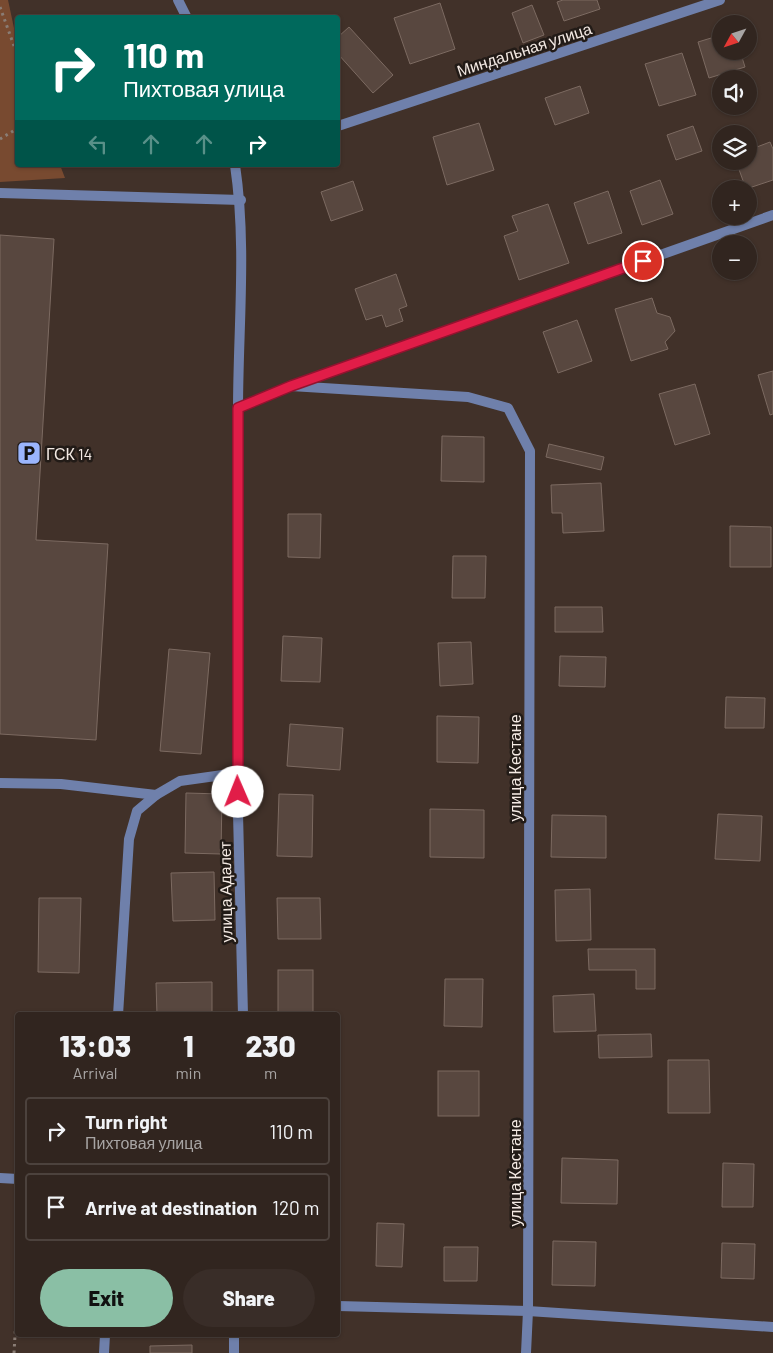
<!DOCTYPE html>
<html lang="en">
<head>
<meta charset="utf-8">
<style>
  body { margin:0; font-family:Barlow,sans-serif; background:#392d28; color:#f1f3f6; height:100vh; display:flex; flex-direction:column; font-size:19px; white-space:nowrap }
  * { box-sizing:border-box; margin:0 }
  p { font-size:16px; color:#a8a5a4 }
  .icon { flex:none; width:28px; height:28px; fill:none; stroke:currentColor; stroke-width:2; stroke-linecap:round; stroke-linejoin:round }
  .map { position:relative; flex:1; overflow:hidden }
  .side { position:absolute; left:15px; top:1012px; width:325px; height:325px; display:flex; flex-direction:column; background:#31251f; border-radius:5px; box-shadow:0 1px 4px #0004,0 0 0 1px #4c423d }
  .side>* { flex:none }
  .top-card { position:absolute; left:15px; top:15px; width:325px; height:152px; border-radius:5px; box-shadow:0 1px 4px #0004,0 0 0 1px #4c423d; background:#00695c; color:#fff; overflow:hidden }
  .needle { width:32px; rotate:230deg }
  .buttons { position:absolute; left:712px; top:15px; display:grid; gap:10px }
  .buttons a { display:grid; place-items:center; width:45px; height:45px; border-radius:50%; background:#31251f; box-shadow:0 1px 4px #0004,0 0 0 1px #4c423d; font-size:25px }
  .pin { position:absolute; display:grid; place-items:center; width:42px; height:42px; color:#fff; margin:-21px; border:2px solid #fff; border-radius:50%; box-shadow:0 1px 5px #0007 }
  .me { position:absolute; width:55px; margin:-28px; rotate:359deg; stroke-linejoin:round; filter:drop-shadow(0 0 4px #0008) }
  .turn { display:flex; align-items:center; gap:18px; height:105px; padding:0 25px; font-size:22px }
  .turn .icon { width:65px; height:65px; stroke-width:2.5 }
  .turn b { display:block; font-size:35px; line-height:42px }
  .lanes { display:flex; align-items:center; height:48px; padding:0 25px; background:#0003; justify-content:center; gap:25px; direction:ltr }
  .lanes .off { opacity:.35 }
  .eta { display:flex; justify-content:space-evenly; align-items:center; height:85px; text-align:center }
  .eta b { font-size:30px; font-weight:800; line-height:35px }
  .button { display:flex; gap:10px; margin-top:auto; padding:10px 25px }
  .button a { flex:1; height:58px; border-radius:30px; background:#8abfa5; color:#111; font-size:20px; font-weight:800; line-height:58px; text-align:center }
  .button a+a { background:#392d28; color:#f1f3f6 }
  ul { padding:0; list-style:none }
  li { display:flex; align-items:center; gap:15px; height:68px; margin:0 10px 8px; padding:0 15px; border:2px solid #4c423d; border-radius:5px }
  li div { flex:1 }
  li b { display:block; font-size:19px }
  li em { font-style:normal }
  .map>svg:first-child { display:block }
  .green { fill:#784a30 }
  .building { fill:#58473f; stroke:#7c6a61 }
  .lines { fill:none; stroke-linecap:round; stroke-linejoin:round }
  .path { stroke:#8a7d75; stroke-width:3; stroke-dasharray:2.5 4; stroke-linecap:butt }
  .service { stroke:#6f80ab; stroke-width:10 }
  .minor { stroke:#6f80ab; stroke-width:10 }
  .tertiary { stroke:#6f80ab; stroke-width:10 }
  .route-casing { stroke:#92132f; stroke-width:12 }
  .route { stroke:#e11d48; stroke-width:9 }
  .labels { text-anchor:middle; dominant-baseline:central; stroke-width:5; stroke-linejoin:round; paint-order:stroke }
  .street-label { font-size:16px; fill:#f4eae4; stroke:#221b17 }
  .poi-label { font-size:16px; fill:#f4eae4; stroke:#221b17; text-anchor:start }
</style>
</head>
<body>
<div class="map">
<svg width="773" height="1353" viewBox="0 0 773 1353">
  <rect width="100%" height="100%" fill="#413129"/>
  <path class="green" d="M0,0H8L17,42L18,165H60L65,178L0,182Z"/>
  <g class="building">
    <path d="M563,0H597L600,9L564,21L557,2Z"/>
    <path d="M440,3L455,49L410,64L394,18Z"/>
    <path d="M532,5L544,35L523,43L512,13Z"/>
    <path d="M349,27L393,75L373,93L338,54V37Z"/>
    <path d="M721,35V51H740L745,67L709,78L698,42Z"/>
    <path d="M682,53L696,95L659,106L645,64Z"/>
    <path d="M580,86L589,113L555,125L545,98Z"/>
    <path d="M479,123L494,170L447,185L433,137Z"/>
    <path d="M693,126L702,151L676,160L667,135Z"/>
    <path d="M770,142L773,149V180L746,189L736,161H749V150Z"/>
    <path d="M660,180L673,214L642,225L630,191Z"/>
    <path d="M353,181L363,210L331,221L321,192Z"/>
    <path d="M608,191L622,233L588,244L574,203Z"/>
    <path d="M548,204L569,263L519,280L504,236L518,231L512,216Z"/>
    <path d="M0,235L54,239L36,540L108,544L96,740L0,734Z"/>
    <path d="M396,274L407,306L399,309L403,321L386,327L382,315L366,320L355,289Z"/>
    <path d="M652,298L657,313L670,317L675,331L665,342L668,349L631,361L615,309Z"/>
    <path d="M577,320L592,361L558,373L543,332Z"/>
    <path d="M773,371V414L770,415L758,375Z"/>
    <path d="M695,384L710,434L675,445L659,394Z"/>
    <path d="M442,436L484,437V482L441,481Z"/>
    <path d="M549,444L604,457L601,470L546,457Z"/>
    <path d="M601,483L604,531L563,533L562,513H552L551,485Z"/>
    <path d="M288,514H321L320,558L288,557Z"/>
    <path d="M730,526L771,527V567H730Z"/>
    <path d="M453,556H486L485,598H452Z"/>
    <path d="M555,607H602L603,632H555Z"/>
    <path d="M283,636L322,638L320,682L281,681Z"/>
    <path d="M471,642L473,684L440,686L438,643Z"/>
    <path d="M169,649L210,653L201,754L160,751Z"/>
    <path d="M560,656L606,657L605,687L559,686Z"/>
    <path d="M726,697L765,698L764,728H725Z"/>
    <path d="M437,716L479,717L478,763L437,762Z"/>
    <path d="M290,724L343,728L340,770L287,766Z"/>
    <path d="M186,793L222,794L221,854L185,853Z"/>
    <path d="M279,794L313,795L312,857L277,856Z"/>
    <path d="M430,809L484,810V858L430,857Z"/>
    <path d="M718,814L762,816L760,861L715,859Z"/>
    <path d="M552,815L606,816V858L551,857Z"/>
    <path d="M214,872L215,920L173,921L171,873Z"/>
    <path d="M590,889L591,940L556,941L555,890Z"/>
    <path d="M39,898H81L79,973L38,972Z"/>
    <path d="M277,898H320L321,939H278Z"/>
    <path d="M588,949H655V989H636V970H589Z"/>
    <rect x="278" y="970" width="35" height="45"/>
    <path d="M445,979H483L482,1027L444,1026Z"/>
    <path d="M212,982V1015H157L156,983Z"/>
    <path d="M594,994L596,1031L554,1032L553,996Z"/>
    <path d="M651,1034L652,1057L599,1058L598,1035Z"/>
    <path d="M668,1060H709L710,1113H668Z"/>
    <rect x="438" y="1071" width="41" height="45"/>
    <path d="M562,1158L618,1160L617,1204L561,1203Z"/>
    <path d="M723,1163L754,1164L753,1207H722Z"/>
    <path d="M377,1223L404,1224L402,1267L376,1266Z"/>
    <path d="M553,1241L596,1242L595,1286L552,1285Z"/>
    <path d="M722,1243L755,1244L754,1279L721,1278Z"/>
    <path d="M444,1247H478L477,1281H444Z"/>
    <path d="M192,1345V1353H150V1346Z"/>
  </g>
  <g class="lines">
    <g class="path">
      <path d="M0,7L18,57"/>
      <path d="M0,139L18,128"/>
      <path d="M14,1353L18,1284"/>
    </g>
    <g class="service">
      <path d="M0,193L241,200"/>
      <path d="M0,783L61,784L156,795"/>
      <path d="M0,1178L18,1179"/>
    </g>
    <g class="minor">
      <path d="M338,126L720,0"/>
      <path d="M291,386L468,397L508,408L530,451L528,1311L526,1353"/>
      <path d="M238,408L291,386L773,215"/>
      <path d="M237,773L243,1015"/>
      <path d="M338,1306L528,1311L773,1327"/>
      <path d="M234,1353V1335"/>
    </g>
    <g class="tertiary">
      <path d="M178,0L187,18"/>
      <path d="M118,1015L129,839L137,811L156,795L180,781L237,773C237,652 237,531 238,410C238,328 247,246 235,165"/>
      <path d="M104,1353L105,1335"/>
    </g>
  </g>
  <g class="lines">
    <g class="route-casing">
      <path id="route" d="M238,792V408L291,386L643,261"/>
    </g>
    <use href="#route" class="route"/>
  </g>
  <defs>
    <g id="parking-square" transform="scale(1.25)"><rect x="-9" y="-9" width="18" height="18" rx="4" fill="#9ab5fd" stroke="#221b17"/><path d="M-3.5-5.5H1a3.5 3.5 0 0 1 0 7H-1V5.5H-3.5ZM-1-3.4V-.6H.8a1.4 1.4 0 0 0 0-2.8Z" fill="#111"/></g>
  </defs>
  <g fill-rule="evenodd">
    <use href="#parking-square" x="29" y="453"/>
  </g>
  <g class="labels">
    <g class="street-label">
      <text transform="translate(524 49) rotate(-18)">Миндальная улица</text>
      <text transform="translate(514 768) rotate(-90)">улица Кестане</text>
      <text transform="translate(225 892) rotate(-91)">улица Адалет</text>
      <text transform="translate(514 1173) rotate(-90)">улица Кестане</text>
    </g>
    <g class="poi-label">
      <text x="46" y="453">ГСК 14</text>
    </g>
  </g>
</svg>
<div class="buttons">
<a><svg class="needle" viewBox="-14 -14 28 28"><path d="M0-13l5 13h-10z" fill="#e53935"/><path d="M0 13l5-13h-10z" fill="#a8a5a4"/></svg></a>
<a><svg class="icon" aria-label="sound" viewBox="0 0 24 24"><path d="M4 9h4l5-4v14l-5-4H4zM17 9q2 3 0 6"/></svg></a>
<a><svg class="icon" aria-label="layers" viewBox="0 0 24 24"><path d="M12 4l9 5-9 5-9-5zM3 14l9 5 9-5"/></svg></a>
<a>+</a>
<a>−</a>
</div>
<div class="pin" style="left:643px;top:261px;background:#d93025"><svg class="icon" aria-label="arrive" viewBox="0 0 24 24"><path d="M6 21V4h12l-3 4 3 4H6"/></svg></div>
<svg class="me" style="left:238px;top:792px" viewBox="-20 -20 40 40"><circle r="19" fill="#fff"/><path d="M0-13L10 11 0 6-10 11z" fill="#e11d48"/></svg>
<div class="top-card">
<div class="turn"><svg class="icon" aria-label="right" viewBox="0 0 24 24"><path d="M7 20v-9h11M14 6l5 5-5 5"/></svg><div><b>110 m</b>Пихтовая улица</div></div>
<div class="lanes"><svg class="icon off" aria-label="left" viewBox="0 0 24 24"><path d="M17 20v-9H6M10 6l-5 5 5 5"/></svg><svg class="icon off" aria-label="ahead" viewBox="0 0 24 24"><path d="M12 20V5M6 11l6-6 6 6"/></svg><svg class="icon off" aria-label="ahead" viewBox="0 0 24 24"><path d="M12 20V5M6 11l6-6 6 6"/></svg><svg class="icon" aria-label="right" viewBox="0 0 24 24"><path d="M7 20v-9h11M14 6l5 5-5 5"/></svg></div>
</div>
<section class="side">
<div class="eta">
<div><b>13:03</b><p>Arrival</p></div>
<div><b>1</b><p>min</p></div>
<div><b>230</b><p>m</p></div>
</div>
<ul>
<li><svg class="icon" aria-label="right" viewBox="0 0 24 24"><path d="M7 20v-9h11M14 6l5 5-5 5"/></svg><div><b>Turn right</b><p>Пихтовая улица</p></div><em>110 m</em></li>
<li><svg class="icon" aria-label="arrive" viewBox="0 0 24 24"><path d="M6 21V4h12l-3 4 3 4H6"/></svg><div><b>Arrive at destination</b></div><em>120 m</em></li>
</ul>
<div class="button"><a>Exit</a><a>Share</a></div>
</section>
</div>
</body>
</html>
